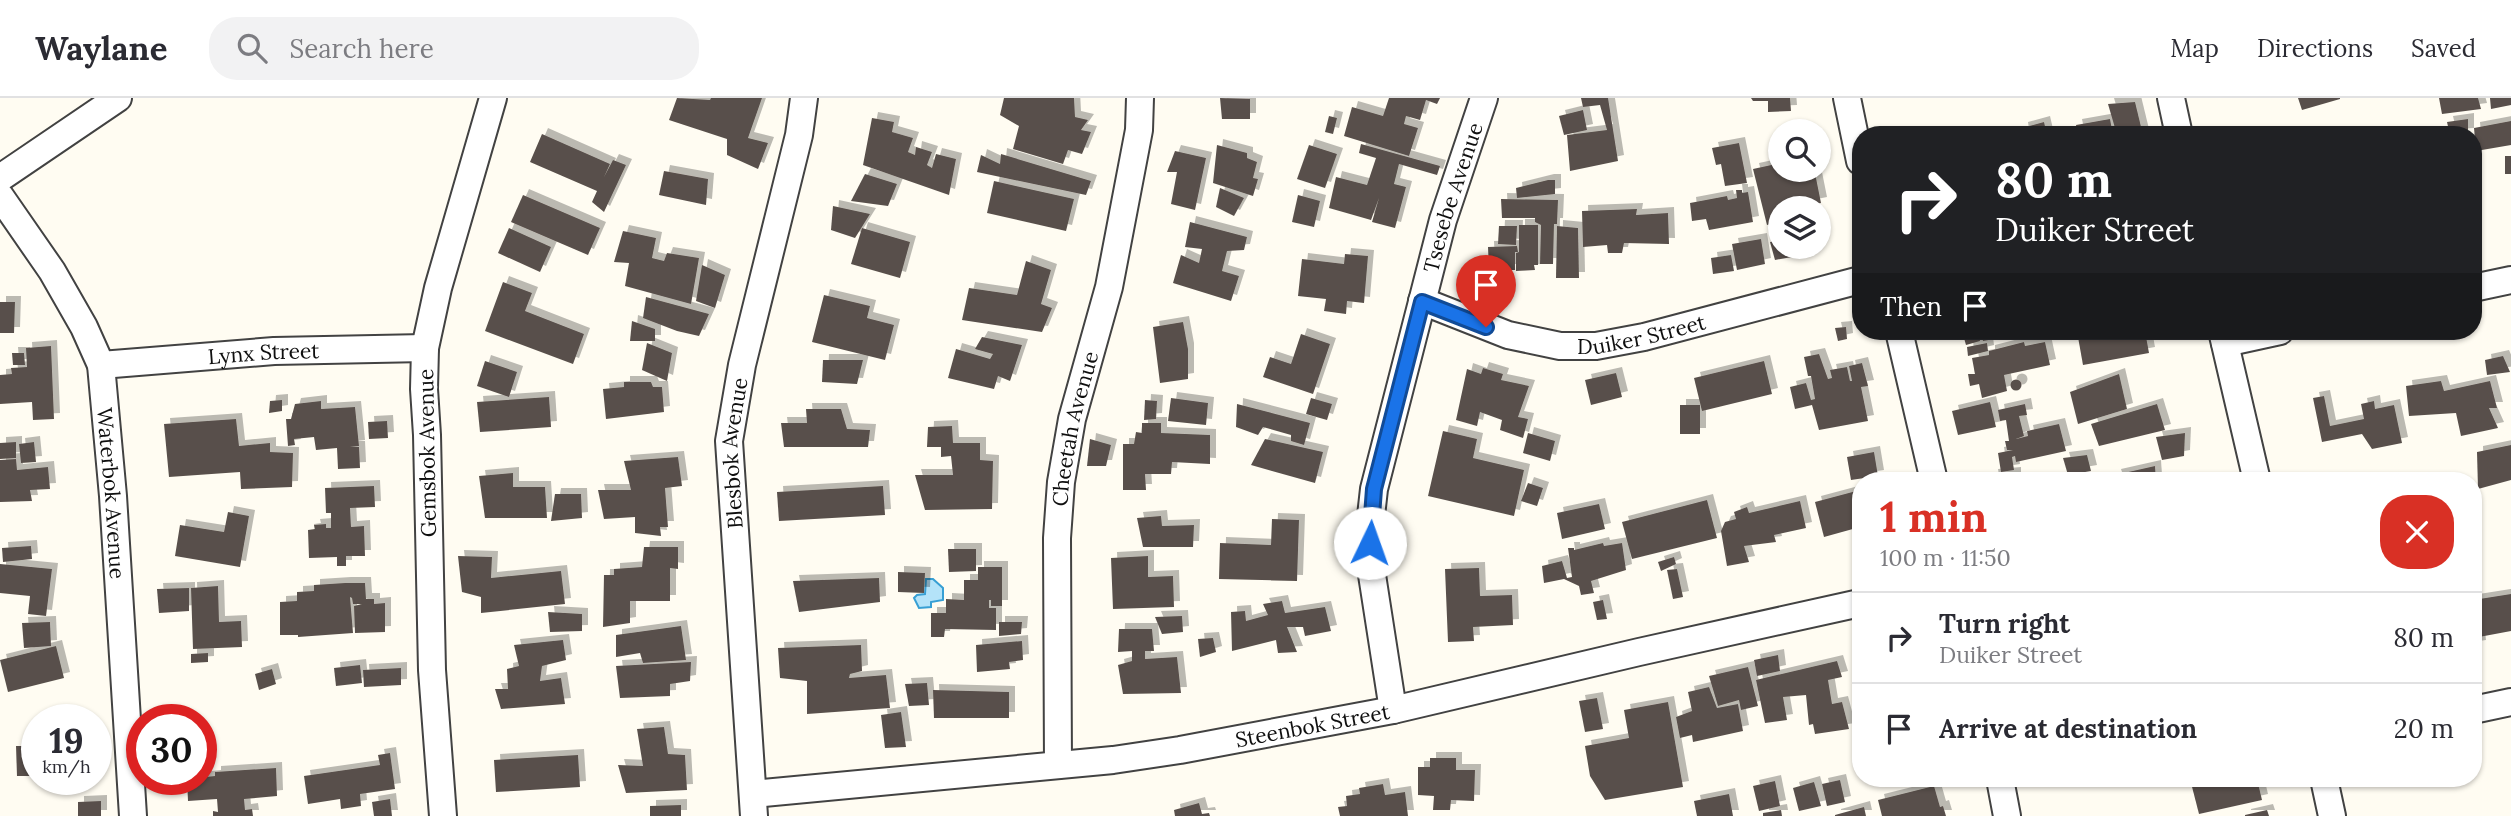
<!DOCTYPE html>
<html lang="en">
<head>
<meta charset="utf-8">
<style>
  body { margin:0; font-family:Lora,serif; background:#f2f2f3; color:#2b2b33; height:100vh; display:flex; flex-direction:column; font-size:26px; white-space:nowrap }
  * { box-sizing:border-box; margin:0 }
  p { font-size:23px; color:#7c7c81 }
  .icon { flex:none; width:38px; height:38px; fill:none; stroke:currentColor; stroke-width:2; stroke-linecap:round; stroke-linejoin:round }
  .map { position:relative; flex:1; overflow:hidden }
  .side { position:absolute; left:1852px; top:374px; width:630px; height:315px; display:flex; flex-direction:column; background:#fff; border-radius:28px; box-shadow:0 2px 5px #0004 }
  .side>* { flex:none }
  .hud { position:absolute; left:1852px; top:28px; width:630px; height:214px; border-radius:28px; box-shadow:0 2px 5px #0004; background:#202124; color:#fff; overflow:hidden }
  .tools { position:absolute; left:1768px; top:21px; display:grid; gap:14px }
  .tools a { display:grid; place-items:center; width:63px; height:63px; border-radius:50%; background:#fff; box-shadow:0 2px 5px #0004; font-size:35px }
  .speed { position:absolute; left:21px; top:606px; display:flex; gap:14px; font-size:35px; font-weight:700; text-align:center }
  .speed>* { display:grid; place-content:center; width:91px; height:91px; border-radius:50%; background:#fff; box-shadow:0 2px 5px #0004; line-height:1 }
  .speed small { font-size:18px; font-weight:400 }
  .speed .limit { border:10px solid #d22; background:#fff; color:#111 }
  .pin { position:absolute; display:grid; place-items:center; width:60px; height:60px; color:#fff; margin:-72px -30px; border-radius:50% 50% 50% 0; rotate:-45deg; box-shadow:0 0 7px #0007 }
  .pin .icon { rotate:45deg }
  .me { position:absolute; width:77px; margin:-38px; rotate:3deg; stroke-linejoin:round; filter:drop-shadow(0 0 5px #0008) }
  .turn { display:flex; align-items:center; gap:24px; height:147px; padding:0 28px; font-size:32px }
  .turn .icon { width:91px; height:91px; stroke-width:2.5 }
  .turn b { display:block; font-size:49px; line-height:60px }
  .then { display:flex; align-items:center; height:66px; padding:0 28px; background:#0003; gap:14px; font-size:26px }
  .round { display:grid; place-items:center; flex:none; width:74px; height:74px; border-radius:28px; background:#f2f2f3 }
  .headline { display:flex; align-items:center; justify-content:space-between; height:119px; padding:0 28px }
  h1 { font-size:42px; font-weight:800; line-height:52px; color:#d93025 }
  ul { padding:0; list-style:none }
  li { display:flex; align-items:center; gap:21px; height:91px; padding:0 28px; border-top:2px solid #e1e1e2 }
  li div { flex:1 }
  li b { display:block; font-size:26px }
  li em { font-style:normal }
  header { display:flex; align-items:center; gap:42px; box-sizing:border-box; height:98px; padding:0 35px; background:#fff; border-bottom:2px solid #e1e1e2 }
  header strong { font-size:33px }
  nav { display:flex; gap:38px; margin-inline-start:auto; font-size:24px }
  .search { width:490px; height:63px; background:#f2f2f3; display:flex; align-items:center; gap:18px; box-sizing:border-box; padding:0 24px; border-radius:28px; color:#7c7c81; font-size:26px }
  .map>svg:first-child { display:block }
  .water { fill:#b4e3f9; stroke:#379fd4; stroke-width:2 }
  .building { fill:#59504b; filter:url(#shadow) }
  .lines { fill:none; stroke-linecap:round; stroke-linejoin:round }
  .minor-casing { stroke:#424242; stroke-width:30 }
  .minor { stroke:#fff; stroke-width:26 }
  .route-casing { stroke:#114b97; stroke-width:18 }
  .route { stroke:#1a73e8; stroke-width:12 }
  .labels { text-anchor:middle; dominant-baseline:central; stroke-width:7; stroke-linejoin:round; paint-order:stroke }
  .street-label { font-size:21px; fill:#0f0f0f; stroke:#fff }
</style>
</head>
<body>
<header>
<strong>Waylane</strong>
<div class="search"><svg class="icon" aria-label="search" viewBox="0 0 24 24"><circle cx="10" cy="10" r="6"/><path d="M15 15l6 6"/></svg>Search here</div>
<nav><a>Map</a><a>Directions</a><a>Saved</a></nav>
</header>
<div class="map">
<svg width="2511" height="718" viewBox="0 0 2511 718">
  <defs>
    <filter id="shadow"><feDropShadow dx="6" dy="-6" stdDeviation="0" flood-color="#0004"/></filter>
  </defs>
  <rect width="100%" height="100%" fill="#fffcf2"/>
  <path class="water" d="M926,481H933L943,490V502L931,504V509L919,510L914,500L917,497L925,496Z"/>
  <g class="building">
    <path d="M677,0L710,2L711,0H762L748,40L768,45L758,71L727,57V41L669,22Z"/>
    <path d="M1004,0H1074L1075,19L1088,22L1081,32L1091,34L1082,56L1068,52L1063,66L1013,51L1019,28L1000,17Z"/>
    <path d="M1220,0L1250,1V21H1222Z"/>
    <path d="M1389,0H1440L1437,6L1426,2L1420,22L1406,18L1404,26L1418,30L1409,58L1344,38L1352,9L1383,18Z"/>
    <path d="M1581,0H1608L1618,63L1570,73L1567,37L1607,32L1600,7L1583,9Z"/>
    <path d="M1751,0H1790L1791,13L1768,14V3H1753Z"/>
    <path d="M2298,0H2340V1L2302,12Z"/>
    <path d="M2439,0H2478L2481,11L2442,16Z"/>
    <path d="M2490,0H2511V7L2491,11Z"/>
    <path d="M2135,4L2143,37H2117L2108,6Z"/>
    <path d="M1583,12L1587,32L1564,37L1559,18Z"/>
    <path d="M1329,18L1337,20L1333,36L1325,34Z"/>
    <path d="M872,20L894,24L892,34L913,40L908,54L915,57L916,49L932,54L927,67L932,70L936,56L956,61L949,97L863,67Z"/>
    <path d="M2110,21L2113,37H2078L2076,27Z"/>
    <path d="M2468,21V36L2450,37L2447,24Z"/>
    <path d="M2511,23V47L2476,53L2474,30Z"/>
    <path d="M2044,24L2047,37H2023L2022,30Z"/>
    <path d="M542,36L610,66L604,79L613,62L626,67L604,114L592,104L597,93L530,64Z"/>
    <path d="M1739,45L1747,85L1725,88L1721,66L1716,67L1712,50Z"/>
    <path d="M1361,46L1440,68L1437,77L1399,66L1394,86L1406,89L1395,130L1372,124L1379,100L1371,122L1329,110L1336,79L1367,87L1376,60L1359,55Z"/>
    <path d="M1217,47L1247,55V60L1257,64L1253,80L1258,81L1253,98L1213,85Z"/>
    <path d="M1309,47L1337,56L1325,90L1297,81Z"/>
    <path d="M1175,53L1206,60L1195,112L1171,106L1177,74H1167Z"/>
    <path d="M1001,56L1091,83L1086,97L977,74L981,57L1000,66Z"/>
    <rect x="2505" y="58" width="6" height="18"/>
    <path d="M1776,66L1778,74L1791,72L1793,79L1815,75L1821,105L1796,110H1780V124L1767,127L1753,71Z"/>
    <path d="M664,73L708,81L706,107L659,97Z"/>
    <path d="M865,76L897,86L888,108L851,103Z"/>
    <path d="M1548,82H1555V96L1517,100L1516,90Z"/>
    <path d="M994,83L1074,101L1066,133L987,115Z"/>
    <path d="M1220,90L1244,100L1234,118L1216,109Z"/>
    <path d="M1736,92H1742V95L1748,94L1753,124L1709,132L1706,121L1692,123L1690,105L1727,98L1728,102L1737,100Z"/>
    <path d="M523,97L600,130L588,157L511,124Z"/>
    <path d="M1298,97L1320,103L1314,129L1292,124Z"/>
    <path d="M1501,101L1558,102L1557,126H1554L1553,166H1540L1541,127L1535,124V120H1502Z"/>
    <path d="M833,108L870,116L855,140L831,132Z"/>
    <path d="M1637,111L1636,117L1668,115L1669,146L1624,145L1622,155H1608L1607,147L1583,149L1582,113Z"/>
    <path d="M1190,124L1247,139L1244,152L1227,153L1222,173L1239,178L1231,203L1173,185L1181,157L1199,165L1202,151L1185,149Z"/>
    <path d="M1519,127H1538V167H1534L1535,172L1516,173V155L1519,154Z"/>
    <path d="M1499,128H1517L1516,147L1498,146Z"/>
    <path d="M1557,128L1578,130L1579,180H1556Z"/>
    <path d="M509,130L551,149L540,174L498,155Z"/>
    <path d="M862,130L910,144L900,180L851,166Z"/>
    <path d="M623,133L656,140L652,160L664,163L667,155L699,160L691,206L625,188L629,165L614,164Z"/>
    <path d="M1761,141L1765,166L1737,172L1732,146Z"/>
    <path d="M1780,142V149H1791L1792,159L1775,162L1770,144Z"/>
    <path d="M1517,148L1518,154H1515V172H1489L1488,149Z"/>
    <path d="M1345,156L1368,158L1364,205L1347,203L1346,216L1324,213L1326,201L1298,198L1302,161L1344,166Z"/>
    <path d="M1731,157L1734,173L1713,176L1711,160Z"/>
    <path d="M1026,163L1051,172L1041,206L1052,210L1042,234L962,222L969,190L1017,197Z"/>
    <path d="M702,167L725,177L715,210L696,203Z"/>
    <path d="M503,184L532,195L525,213L584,236L573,266L485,233Z"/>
    <path d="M824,197L870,208L867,220L894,227L885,262L812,244Z"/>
    <path d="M646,199L709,216L699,238L677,233L643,220Z"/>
    <path d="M0,204H15L14,235H0Z"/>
    <path d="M632,223L655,231V243H630Z"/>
    <path d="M1183,224L1188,251V281L1160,285L1153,229Z"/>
    <path d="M1846,229L1847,241L1838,243L1835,230Z"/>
    <path d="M1962,233H1978L1980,243L1966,247Z"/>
    <path d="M1980,233H2005L2006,239L1983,243Z"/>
    <path d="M2113,233H2145L2149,255L2083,267L2078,239Z"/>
    <path d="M1301,236L1330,246L1313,296L1263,279L1270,259L1291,266Z"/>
    <path d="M982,239L1022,247L1010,283L998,278L994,291L948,280L956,251L990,261L993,256L975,251Z"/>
    <path d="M2024,244L2025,248L2045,244L2050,267L2004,277L2007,293L1982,300L1979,286L1970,288L1968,276H1975L1972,260L1989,257V253Z"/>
    <path d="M647,245L672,255L667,283L642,272Z"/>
    <path d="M1987,245L1988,253L1968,258L1967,249Z"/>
    <path d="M51,248L54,321L33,322L32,304L0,306V277L12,276L11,270L27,269L26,250Z"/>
    <path d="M12,255H24L25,267H13Z"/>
    <path d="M1819,256L1828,281L1832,280L1830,272L1847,269L1850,283H1852L1849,268L1862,265L1868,288L1861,289L1868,323L1819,332L1812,307L1795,311L1790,289L1806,285L1811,302L1815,301L1811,278H1808L1804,259Z"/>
    <path d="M2503,258L2510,274L2487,277L2485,262Z"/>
    <path d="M823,262H863L857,286L822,284Z"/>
    <path d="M485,263L517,274L509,299L477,288Z"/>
    <path d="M1764,263L1772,296L1702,313L1694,280Z"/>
    <path d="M1483,270L1503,276L1501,282L1529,288L1518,319L1528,321L1523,340L1500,332L1502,322L1480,314L1477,328L1456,322L1467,271L1481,276Z"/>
    <path d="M1616,275L1622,299L1591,307L1585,282Z"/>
    <path d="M2119,276L2127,311L2078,326L2070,294Z"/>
    <circle cx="2016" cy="287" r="5.5"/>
    <path d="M2441,283L2444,293L2490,283L2497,310H2489L2498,330L2461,338L2456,315L2409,318L2406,288Z"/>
    <path d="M624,284H651L653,289H662L664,314L606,321L603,291L624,289Z"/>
    <path d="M2324,298L2330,328L2364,321L2361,306L2374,303L2375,311L2394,307L2402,345L2372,351L2362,336L2322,344L2313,300Z"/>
    <path d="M549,299L551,329L480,334L477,304Z"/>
    <path d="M1171,300L1208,305L1206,327L1168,323Z"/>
    <path d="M1311,300L1332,306L1327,322L1306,316Z"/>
    <path d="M282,302V313L269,315L270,303Z"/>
    <path d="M1145,302L1157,303L1156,321L1144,322Z"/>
    <path d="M321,303V311L355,309L359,348L350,349H359L360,370L338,371L337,350L316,352L314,339L294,341L295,347L288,348L286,321H291L295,306Z"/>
    <path d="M1990,304L1996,329L1958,337L1952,313Z"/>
    <path d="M1237,306L1310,325L1304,347L1291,343V337L1263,329L1258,337L1236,329Z"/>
    <path d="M2025,306L2027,317L2019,318L2024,338L2016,341L2028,338L2027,333L2059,326L2066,353L2016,364L2015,358L2012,359L2014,372L2001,374L1998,355L2013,352H2007L2005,343H2009L2006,322L2000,323L1998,312Z"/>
    <path d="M2157,306L2165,332L2099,348L2091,326Z"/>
    <rect x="1680" y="307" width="20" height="29"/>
    <path d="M806,311H841L847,331L870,332L868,349H784L781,325H807Z"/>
    <path d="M236,321L239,348L270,345V354L293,355L292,389L241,391L240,374L169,379L164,326Z"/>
    <path d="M387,323L388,340L369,341L368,324Z"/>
    <path d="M1142,325H1161V335L1210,337V366L1172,364L1171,376H1145L1146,392H1123V346H1134L1136,334L1142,335Z"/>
    <path d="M952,328L953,345H980V362L993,363L992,411L925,412L915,377H953L951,358L941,359V349H927L928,329Z"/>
    <path d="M1443,333L1477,341L1473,360L1524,372L1514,418L1428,398Z"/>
    <path d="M1528,335L1555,343L1550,363L1523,355Z"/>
    <path d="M2185,335L2184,358L2162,362L2156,339Z"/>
    <path d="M1090,341L1111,347L1106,368H1087Z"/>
    <path d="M1265,341L1323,354L1315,385L1251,367Z"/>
    <path d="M16,344V360L0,361V345Z"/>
    <path d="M34,344L36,364L21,365L19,346Z"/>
    <path d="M2511,347V382L2478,391L2477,354Z"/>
    <path d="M1874,354L1878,378L1851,382L1847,359Z"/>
    <path d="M2087,357L2091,373L2068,377L2063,360Z"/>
    <path d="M678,359L682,388L665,390L668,429H660L661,438L635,435V419L604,421L598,392H631L624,363Z"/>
    <path d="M16,361L17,372L48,369L50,391L30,392L32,403L0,404V362Z"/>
    <path d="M2155,368L2156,383H2117L2115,377Z"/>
    <path d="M513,375V389H545L547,420H485L479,378Z"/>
    <path d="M2015,375V383H1993L1992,377Z"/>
    <path d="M1528,385L1543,390L1537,408L1521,403Z"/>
    <path d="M374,388L375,409L350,410L351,429L364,428L365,458H346V468H337V459L309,460L308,432L315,431L314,427L326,426V430H331V415H326L325,390Z"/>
    <path d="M883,388L885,417L779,423L777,394Z"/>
    <path d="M1860,392V429L1824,439L1815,404Z"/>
    <path d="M555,396H581L582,420L551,423Z"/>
    <path d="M1707,402L1717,440L1632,461L1622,424Z"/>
    <path d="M1800,403L1806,430L1774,437L1776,444L1744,448L1749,464L1727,468L1721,433L1725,424L1736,421L1734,414L1747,409L1749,415Z"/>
    <path d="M1599,406L1605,431L1562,441L1557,415Z"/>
    <path d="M228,414L249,418L240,469L175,458L180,427L224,434Z"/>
    <path d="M1161,418L1162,428L1194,427L1193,449H1143L1137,420Z"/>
    <path d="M1272,421L1299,422L1297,483L1219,481L1220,445L1271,447Z"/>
    <path d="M1603,445L1604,448L1622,445L1626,472L1591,483L1594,495L1581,497L1579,488L1564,481L1544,485L1542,468L1562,463L1567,480L1572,479L1568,450H1574V452Z"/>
    <path d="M31,448L32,461L3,464L2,450Z"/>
    <path d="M644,449H678V471L670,470V503H630V525L603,529L604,477H614V471L642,469Z"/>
    <path d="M948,451H976V473L949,474Z"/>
    <path d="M458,458L492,459L491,480L561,473L565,506L481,515V499L462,494Z"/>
    <path d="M1148,458V479L1173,478L1174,509L1113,511L1111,460Z"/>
    <path d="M1674,459L1676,466L1661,473L1658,464Z"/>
    <path d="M0,466L52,471L46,518L28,516L30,498L0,495Z"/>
    <path d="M978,469H1002V508H991V502H989V510H996V532L945,531L944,539H931V515H946V501L964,502V482H978Z"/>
    <path d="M1479,470L1480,498L1512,497L1513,527L1473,529L1474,543L1448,544L1445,471Z"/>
    <path d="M1677,471L1683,499L1673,501L1667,472Z"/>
    <path d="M898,474L925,475L924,495L898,494Z"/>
    <path d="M879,480L880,504L799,514L793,483Z"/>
    <path d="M345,485H365L366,501H374V506L385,505V534L355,535L354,508L362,506H353L352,500L350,499L353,535L298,539V537H280V504L297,503V494L314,493V487Z"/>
    <path d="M218,488L219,524L241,523L242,549L193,551L191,490Z"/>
    <path d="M189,490V513L159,515L157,491Z"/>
    <path d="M2511,496V533L2479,539L2480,548L2473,549V502Z"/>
    <path d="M1603,502L1607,521L1597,522L1593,504Z"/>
    <path d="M1282,503L1285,515L1325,509L1331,533L1305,538L1303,529H1287L1297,554L1278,555L1276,542L1232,553L1231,514L1245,513L1246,523L1268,517L1263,506Z"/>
    <path d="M548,514L582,516V533L550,534Z"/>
    <path d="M1182,518L1183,534L1162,536L1155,519Z"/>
    <path d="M50,524L51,548L24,550L22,525Z"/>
    <path d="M999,524H1022L1021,536L999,538Z"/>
    <path d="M681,528L686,562L643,565L640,555L616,559V537Z"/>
    <path d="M1119,531H1152L1154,553H1145V561L1177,559L1181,595L1123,596L1118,567L1132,563V553L1118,554Z"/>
    <path d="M1213,540L1216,554L1200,559L1198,541Z"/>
    <path d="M563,542L566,562L542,568L540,583L561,580L565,606L501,611L495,591H508L507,571L519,568L514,547Z"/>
    <path d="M1022,543L1023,562L1009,564L1010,571L977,574L976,547Z"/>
    <path d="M861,547L862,573L850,576L849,580L886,577L890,610L807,616V583L780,580L778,550Z"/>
    <path d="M56,548L64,580L8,594L0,562Z"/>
    <path d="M208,555V564L191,565V556Z"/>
    <path d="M1778,557L1780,573L1757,578L1754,562Z"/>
    <path d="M1837,563L1842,579L1828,582L1832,606L1842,604L1849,631L1815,636L1813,626L1809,627L1806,597L1783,599L1787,622L1765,625L1756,582Z"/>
    <path d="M691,564L690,583L670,586V598L620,600L616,568Z"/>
    <path d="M360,567L362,585L336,588L334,570Z"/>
    <path d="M1748,569L1758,608L1741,612L1739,602L1718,608L1709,578Z"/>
    <path d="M401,570V587L364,589L363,572Z"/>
    <path d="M272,571L276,586L259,592L255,576Z"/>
    <path d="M927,585L929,607L909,608L905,586Z"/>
    <path d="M1709,589L1717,610L1738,606L1743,633L1693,644L1692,637L1680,640L1676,619L1692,613L1688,594Z"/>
    <path d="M933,592L1009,594V620H934Z"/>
    <path d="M1597,600L1603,631L1585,634L1579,603Z"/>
    <path d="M1668,604L1683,689L1605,702L1590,678L1585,648L1629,640L1624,612Z"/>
    <path d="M901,614L906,649L885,650L881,617Z"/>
    <path d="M45,616L65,617V621H45Z"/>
    <path d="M664,629L668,656L685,657L687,692L626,695L618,667L643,668L637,631Z"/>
    <path d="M16,648H37V678H17Z"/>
    <path d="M390,655L395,691L360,696L361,708L341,711L340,701L308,706L304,678L380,667L378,657Z"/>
    <path d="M578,657L580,689L496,694L494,662Z"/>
    <path d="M1430,660H1456V672H1475L1474,703L1451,702L1450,712H1433L1434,698L1418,697V669H1430Z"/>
    <path d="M276,670L277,698L244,701L245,712L252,711L253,718H213V713L218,714L217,701L188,703L187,681L215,678V674Z"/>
    <path d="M2190,681H2257L2262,702L2199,716Z"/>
    <path d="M1840,682L1845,704L1827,708L1822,686Z"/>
    <path d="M1775,683L1780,708L1759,713L1753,688Z"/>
    <path d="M1814,684L1821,708L1799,713L1793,690Z"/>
    <path d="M1383,686L1385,697L1405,694L1408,718H1340L1338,709L1347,708L1346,698L1360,696L1359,690Z"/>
    <path d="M1934,688L1940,709L1943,708L1946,718H1882L1878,702Z"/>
    <path d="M1729,696L1733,718H1697L1694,703Z"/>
    <path d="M390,701L392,718H374L372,704Z"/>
    <path d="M101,703V718H78V704Z"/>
    <path d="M1199,705L1202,716L1209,715L1210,718H1175L1174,712Z"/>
    <path d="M681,707V718H650V708Z"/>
    <path d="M1864,709L1866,718H1835V717Z"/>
    <path d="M1781,712L1782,718H1763V715Z"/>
    <path d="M2267,712L2269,718H2245V717Z"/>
  </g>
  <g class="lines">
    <g class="minor-casing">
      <g id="minor">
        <path d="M1847,0L1860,63"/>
        <path d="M2171,0L2179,37"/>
        <path d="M0,80L118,0"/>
        <path id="s1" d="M0,98L52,173L84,229L101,267L113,398L133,718"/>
        <path d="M2473,190L2511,182"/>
        <path id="s2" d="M1422,203L1508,237L1560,248H1596L1644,239L1860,182"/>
        <path d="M1899,233L1934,383"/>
        <path d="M2222,233L2257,383"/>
        <path d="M2225,245L2280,233"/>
        <path id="s3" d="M101,267L274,253L425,250"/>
        <path id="s4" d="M1393,612L1370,464V427L1374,391L1443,122L1484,0"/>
        <path d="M2473,612L2511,604"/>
        <path id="s5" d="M1058,667L1057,440L1061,384L1072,321L1109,189L1139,32L1140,0"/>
        <path d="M2000,681L2007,718"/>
        <path d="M2324,681L2332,718"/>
        <path id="s6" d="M753,696L1113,662L1180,652L1393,612L1639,554L1860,505"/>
        <path d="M443,718L432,572L427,337L424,291L425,250L438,190L493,0"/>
        <path id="s7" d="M754,718L729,343L742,267L799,37L804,0"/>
      </g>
    </g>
    <use href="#minor" class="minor"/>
  </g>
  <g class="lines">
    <g class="route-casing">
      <path id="route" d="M1370,445L1374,391L1422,204L1486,229"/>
    </g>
    <use href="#route" class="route"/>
  </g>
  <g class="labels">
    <g class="street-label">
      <text stroke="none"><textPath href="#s4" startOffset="525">Tsesebe Avenue</textPath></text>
      <text stroke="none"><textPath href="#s2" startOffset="228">Duiker Street</textPath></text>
      <text stroke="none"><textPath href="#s3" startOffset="163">Lynx Street</textPath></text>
      <text stroke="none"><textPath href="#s5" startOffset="338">Cheetah Avenue</textPath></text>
      <text transform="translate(427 355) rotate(-91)">Gemsbok Avenue</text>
      <text stroke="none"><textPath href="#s7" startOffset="364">Blesbok Avenue</textPath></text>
      <text stroke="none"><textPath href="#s1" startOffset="326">Waterbok Avenue</textPath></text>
      <text stroke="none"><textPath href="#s6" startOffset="564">Steenbok Street</textPath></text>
    </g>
  </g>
</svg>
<div class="tools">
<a><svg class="icon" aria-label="search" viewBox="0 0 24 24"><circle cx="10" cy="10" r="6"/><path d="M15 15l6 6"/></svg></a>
<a><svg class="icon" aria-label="layers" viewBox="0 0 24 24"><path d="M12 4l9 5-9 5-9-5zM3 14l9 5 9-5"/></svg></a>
</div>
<div class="speed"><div>19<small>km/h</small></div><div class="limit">30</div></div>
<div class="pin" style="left:1486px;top:229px;background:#d93025"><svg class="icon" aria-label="arrive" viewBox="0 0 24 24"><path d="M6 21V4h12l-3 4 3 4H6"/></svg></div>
<svg class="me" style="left:1370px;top:445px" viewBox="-20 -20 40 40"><circle r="19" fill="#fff"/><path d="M0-13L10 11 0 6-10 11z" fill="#1a73e8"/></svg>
<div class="hud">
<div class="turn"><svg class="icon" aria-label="right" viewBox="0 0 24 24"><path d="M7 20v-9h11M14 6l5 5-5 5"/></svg><div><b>80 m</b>Duiker Street</div></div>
<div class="then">Then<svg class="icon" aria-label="arrive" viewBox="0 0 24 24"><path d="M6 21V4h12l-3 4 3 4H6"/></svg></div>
</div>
<section class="side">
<div class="headline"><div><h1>1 min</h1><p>100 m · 11:50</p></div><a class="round" style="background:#d93025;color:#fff"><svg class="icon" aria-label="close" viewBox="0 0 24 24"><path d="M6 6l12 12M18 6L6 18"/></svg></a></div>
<ul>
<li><svg class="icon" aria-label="right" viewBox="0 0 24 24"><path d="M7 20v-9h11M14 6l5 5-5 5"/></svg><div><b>Turn right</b><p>Duiker Street</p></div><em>80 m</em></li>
<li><svg class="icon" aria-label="arrive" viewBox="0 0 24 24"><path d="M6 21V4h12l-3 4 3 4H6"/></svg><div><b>Arrive at destination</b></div><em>20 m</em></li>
</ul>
</section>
</div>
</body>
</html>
